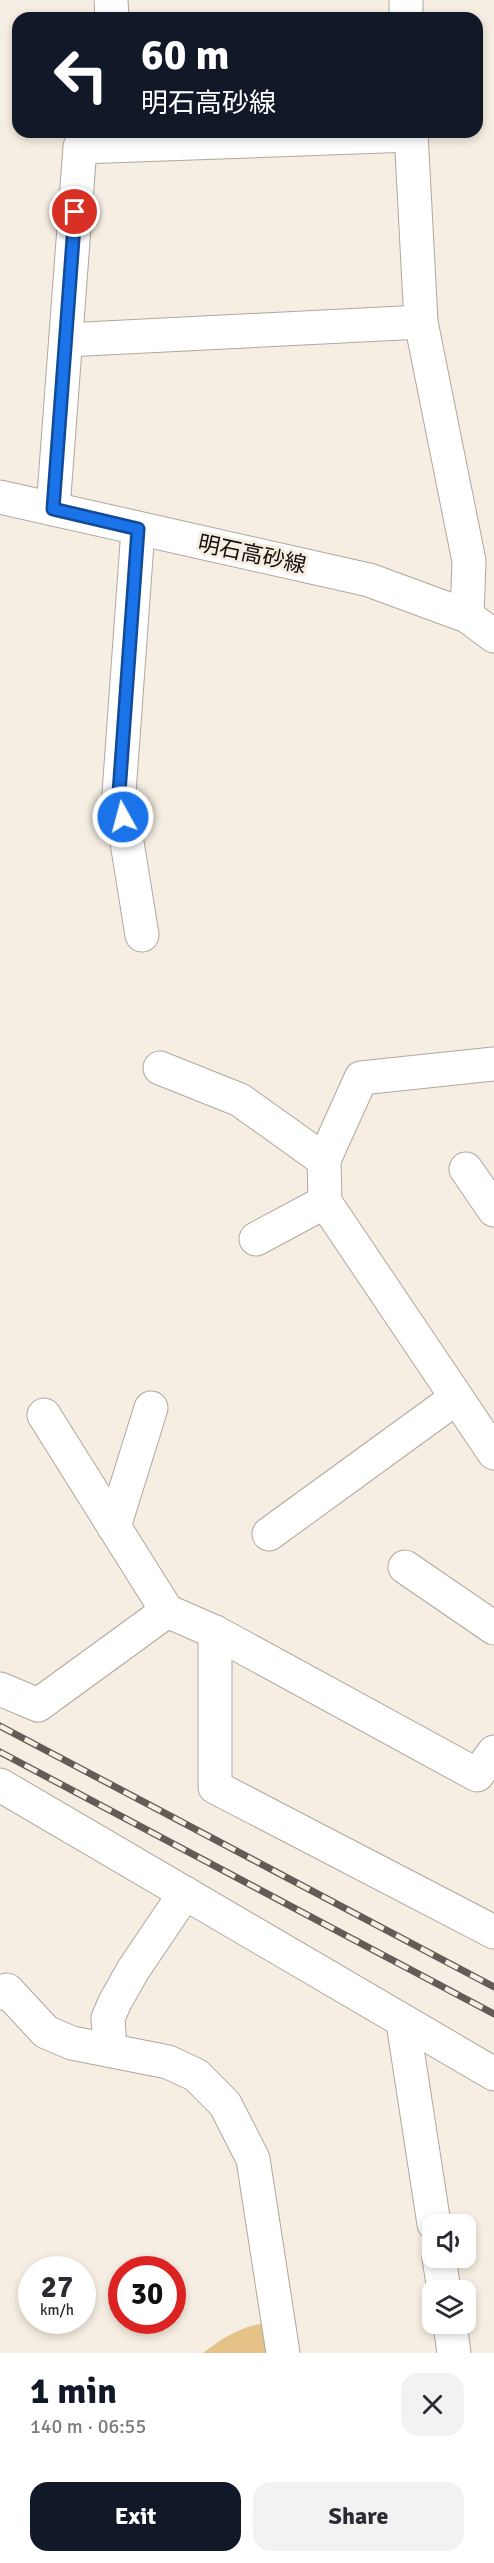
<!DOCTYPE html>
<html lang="en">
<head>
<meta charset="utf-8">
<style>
  body { margin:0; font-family:Signika,"Noto Sans JP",sans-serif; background:#f2f2f3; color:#2b2b33; height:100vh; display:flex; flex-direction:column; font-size:22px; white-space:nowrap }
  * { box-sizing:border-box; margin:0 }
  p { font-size:20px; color:#7c7c81 }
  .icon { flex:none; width:33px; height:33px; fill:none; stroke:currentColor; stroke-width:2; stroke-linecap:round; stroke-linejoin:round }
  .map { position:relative; height:2353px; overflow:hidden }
  .details { display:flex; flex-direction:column; background:#fff; flex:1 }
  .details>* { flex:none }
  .top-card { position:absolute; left:12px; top:12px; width:471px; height:126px; border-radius:18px; box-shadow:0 3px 9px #0003; background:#111827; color:#fff; overflow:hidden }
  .buttons { position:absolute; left:422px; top:2214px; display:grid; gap:12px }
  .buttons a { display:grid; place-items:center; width:54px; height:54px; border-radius:12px; background:#fff; box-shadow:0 3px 9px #0003; font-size:30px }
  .speed { position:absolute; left:18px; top:2256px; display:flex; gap:12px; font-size:30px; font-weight:700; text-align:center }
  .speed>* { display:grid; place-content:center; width:78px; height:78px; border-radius:50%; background:#fff; box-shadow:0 3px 9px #0003; line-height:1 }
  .speed small { font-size:15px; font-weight:400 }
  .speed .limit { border:9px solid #d22; background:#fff; color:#111 }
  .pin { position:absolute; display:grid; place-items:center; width:51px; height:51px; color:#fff; margin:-26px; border:3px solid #fff; border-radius:50%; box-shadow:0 2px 6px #0007 }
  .me { position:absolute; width:66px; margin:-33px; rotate:353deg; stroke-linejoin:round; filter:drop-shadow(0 0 4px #0008) }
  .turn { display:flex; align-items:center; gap:21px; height:126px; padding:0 30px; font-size:27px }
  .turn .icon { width:78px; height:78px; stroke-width:2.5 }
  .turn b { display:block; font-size:42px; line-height:51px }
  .round { display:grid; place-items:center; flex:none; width:63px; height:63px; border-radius:18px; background:#f2f2f3 }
  .summary { display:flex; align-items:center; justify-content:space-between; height:102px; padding:0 30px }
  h1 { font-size:36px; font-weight:800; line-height:45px; color:#111827 }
  .cta { display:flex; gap:12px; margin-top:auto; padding:12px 30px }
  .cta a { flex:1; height:69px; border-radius:18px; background:#111827; color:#fff; font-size:24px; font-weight:800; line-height:69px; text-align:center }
  .cta a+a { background:#f2f2f3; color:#2b2b33 }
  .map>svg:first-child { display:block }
  .green { fill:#e5c288 }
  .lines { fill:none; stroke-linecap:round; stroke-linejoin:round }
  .street-casing { stroke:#b0a89c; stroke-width:35 }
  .secondary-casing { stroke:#b0a89c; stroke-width:35 }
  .street { stroke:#fff; stroke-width:33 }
  .secondary { stroke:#fff; stroke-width:33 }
  .rail-casing { stroke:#615c56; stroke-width:7 }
  .rail { stroke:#f6eee2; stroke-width:4.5; stroke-dasharray:14; stroke-linecap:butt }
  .route-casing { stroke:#114b97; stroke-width:15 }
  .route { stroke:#1a73e8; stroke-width:10 }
  .labels { text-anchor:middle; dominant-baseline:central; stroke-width:6; stroke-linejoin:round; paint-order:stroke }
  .street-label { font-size:22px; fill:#120f0b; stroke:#f6eee2 }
</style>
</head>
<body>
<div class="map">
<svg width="494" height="2353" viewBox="0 0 494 2353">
  <rect width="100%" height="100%" fill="#f6eee2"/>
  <path class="green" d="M265,2323L270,2353H203C223,2338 239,2327 265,2323Z"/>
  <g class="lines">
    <g class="street-casing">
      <g id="street">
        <path d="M111,0L112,18"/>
        <path d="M406,0V18"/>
        <path d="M411,132L421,322L469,561L467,616"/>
        <path d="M66,340L421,322"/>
        <path d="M53,509L80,147L411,135"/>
        <path d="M138,529L119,793L142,935"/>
        <path d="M494,1064L361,1078L324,1160L325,1202L494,1453"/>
        <path d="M160,1068L240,1100L324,1160"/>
        <path d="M466,1169L494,1210"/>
        <path d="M256,1239L325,1202"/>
        <path d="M44,1415L167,1611L215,1632L477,1775L494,1752"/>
        <path d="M114,1527L151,1408"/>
        <path d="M269,1534L456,1398"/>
        <path d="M405,1567L494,1628"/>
        <path d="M215,1632V1787L494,1932"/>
        <path d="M0,1689L38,1705L167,1611"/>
        <path d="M0,1785L494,2074"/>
        <path d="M0,1993L7,1990L46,2032L72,2043L168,2062L196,2075L225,2104L253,2159L283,2353"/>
        <path d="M403,2023L434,2224"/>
        <path d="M110,2050L108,2018L115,2002L133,1970L185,1893"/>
        <path d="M439,2258L444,2290"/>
        <path d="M450,2324L454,2353"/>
      </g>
    </g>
    <g class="secondary-casing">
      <path id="secondary" d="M0,497L369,580L467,616L494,636"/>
    </g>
    <use href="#street" class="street"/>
    <use href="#secondary" class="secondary"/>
    <g class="rail-casing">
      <g id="rail">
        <path d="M0,1726L494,1987"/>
        <path d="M0,1752L494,2014"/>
      </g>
    </g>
    <use href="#rail" class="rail"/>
  </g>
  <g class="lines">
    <g class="route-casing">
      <path id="route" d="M75,212L53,509L138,529L119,793L123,817"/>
    </g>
    <use href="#route" class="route"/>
  </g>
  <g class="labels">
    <g class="street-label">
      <text transform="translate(252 554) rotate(12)">明石高砂線</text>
    </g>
  </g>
</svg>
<div class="buttons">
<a><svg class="icon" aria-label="sound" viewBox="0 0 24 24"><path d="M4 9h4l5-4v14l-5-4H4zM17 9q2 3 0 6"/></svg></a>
<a><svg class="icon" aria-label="layers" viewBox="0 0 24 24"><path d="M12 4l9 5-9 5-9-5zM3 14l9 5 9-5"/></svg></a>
</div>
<div class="speed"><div>27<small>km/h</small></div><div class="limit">30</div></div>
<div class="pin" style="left:75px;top:212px;background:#d93025"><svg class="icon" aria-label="arrive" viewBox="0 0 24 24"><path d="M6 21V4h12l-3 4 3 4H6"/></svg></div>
<svg class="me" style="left:123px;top:817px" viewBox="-20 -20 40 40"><circle r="17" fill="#1a73e8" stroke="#fff" stroke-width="3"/><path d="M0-11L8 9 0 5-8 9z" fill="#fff"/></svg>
<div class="top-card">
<div class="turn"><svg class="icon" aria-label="left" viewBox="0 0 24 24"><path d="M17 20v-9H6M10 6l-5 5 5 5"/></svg><div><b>60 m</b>明石高砂線</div></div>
</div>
</div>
<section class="details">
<div class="summary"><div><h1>1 min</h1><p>140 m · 06:55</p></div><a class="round"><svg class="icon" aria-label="close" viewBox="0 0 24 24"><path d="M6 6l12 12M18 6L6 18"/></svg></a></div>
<div class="cta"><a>Exit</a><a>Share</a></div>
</section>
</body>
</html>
